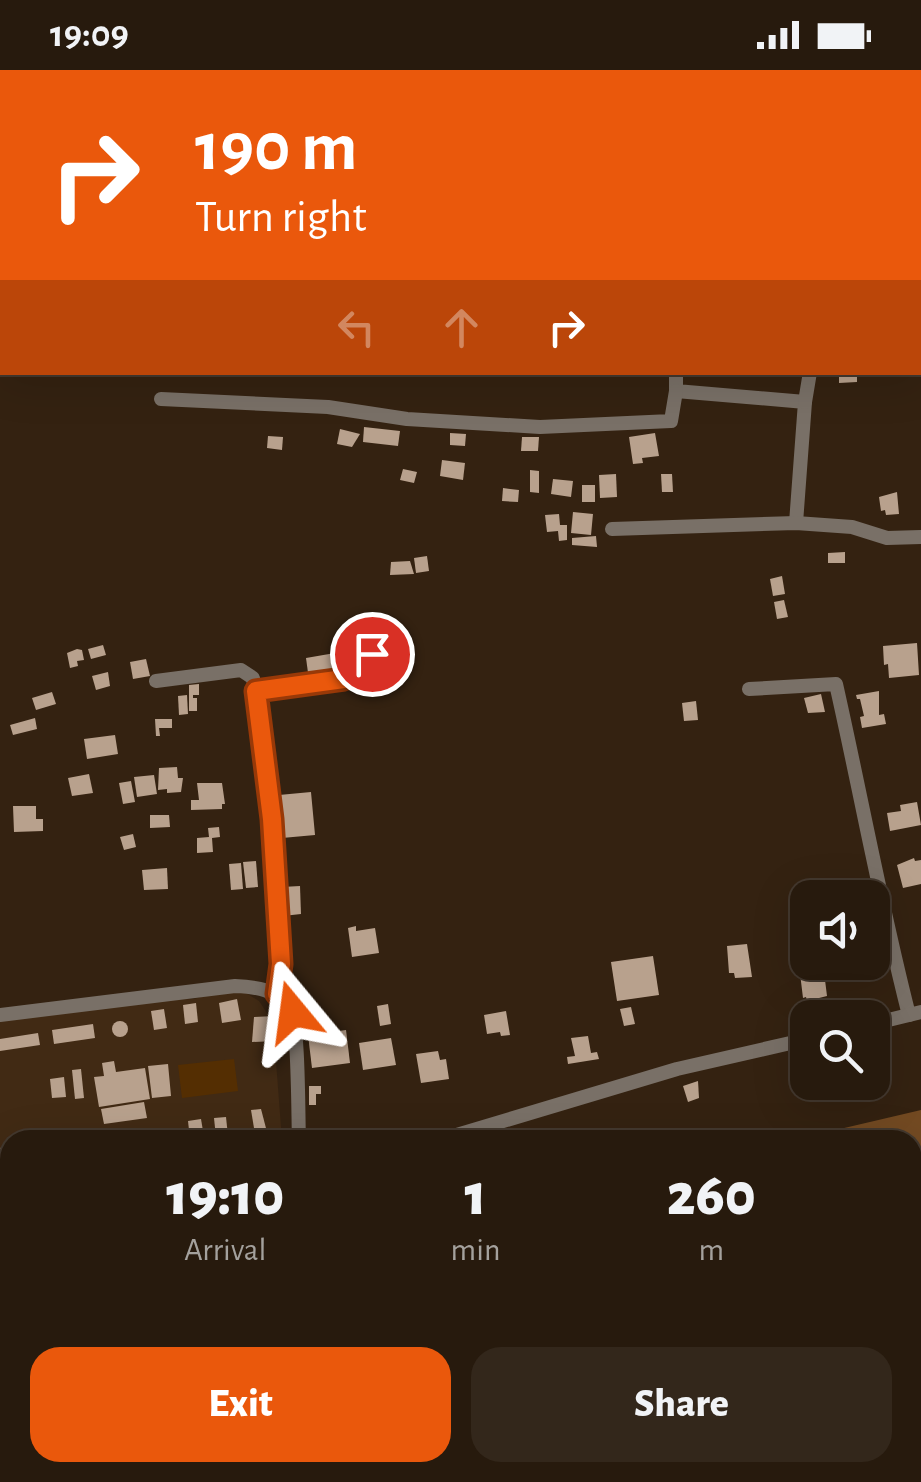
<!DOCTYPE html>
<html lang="en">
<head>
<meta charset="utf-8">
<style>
  body { margin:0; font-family:"Alegreya Sans",sans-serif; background:#33271b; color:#f1f3f6; height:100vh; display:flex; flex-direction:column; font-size:38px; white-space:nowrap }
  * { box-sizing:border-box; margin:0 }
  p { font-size:32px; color:#a4a19d }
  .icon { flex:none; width:55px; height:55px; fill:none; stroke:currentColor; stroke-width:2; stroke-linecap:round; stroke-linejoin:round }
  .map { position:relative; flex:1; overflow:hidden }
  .panel { position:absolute; left:0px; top:1060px; width:922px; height:352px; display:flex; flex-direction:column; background:#271a0d; border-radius:30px 30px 0 0; box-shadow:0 10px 40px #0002,0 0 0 2px #43382e }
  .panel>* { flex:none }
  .guide { position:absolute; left:0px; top:0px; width:922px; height:305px; box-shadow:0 10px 40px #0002,0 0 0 2px #43382e; background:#ea580c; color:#fff; overflow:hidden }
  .tools { position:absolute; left:790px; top:810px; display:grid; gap:20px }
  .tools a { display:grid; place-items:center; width:100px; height:100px; border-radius:20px; background:#271a0d; box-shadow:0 10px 40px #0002,0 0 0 2px #43382e; font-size:50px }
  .pin { position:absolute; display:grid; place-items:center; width:85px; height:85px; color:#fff; margin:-42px; border:5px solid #fff; border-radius:50%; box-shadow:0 2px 10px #0007 }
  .me { position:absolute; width:110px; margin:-55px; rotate:344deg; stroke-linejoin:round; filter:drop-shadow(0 0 8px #0008) }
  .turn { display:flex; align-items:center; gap:35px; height:210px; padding:0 30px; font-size:45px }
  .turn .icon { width:130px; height:130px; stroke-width:2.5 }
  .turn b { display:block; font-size:70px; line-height:85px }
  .lanes { display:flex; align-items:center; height:95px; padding:0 30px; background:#0003; justify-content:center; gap:50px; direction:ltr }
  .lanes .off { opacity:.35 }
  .eta { display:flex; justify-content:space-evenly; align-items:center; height:170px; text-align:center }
  .eta b { font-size:60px; font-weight:800; line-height:70px }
  .action { display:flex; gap:20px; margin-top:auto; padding:20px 30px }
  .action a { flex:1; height:115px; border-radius:30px; background:#ea580c; color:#fff; font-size:40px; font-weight:800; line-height:115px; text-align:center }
  .action a+a { background:#33271b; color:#f1f3f6 }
  .status { display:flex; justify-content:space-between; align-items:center; height:70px; padding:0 50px; background:#271a0d; direction:ltr }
  .status svg { height:28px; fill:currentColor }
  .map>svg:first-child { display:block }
  .built { fill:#412a14 }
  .green { fill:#542e02 }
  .water { fill:#734a22 }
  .building { fill:#b8a18d }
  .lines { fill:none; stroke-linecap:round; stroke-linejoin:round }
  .path { stroke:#8c7c6e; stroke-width:2.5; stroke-dasharray:5 8; stroke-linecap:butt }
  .minor { stroke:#797067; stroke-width:14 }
  .route-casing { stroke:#983908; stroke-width:25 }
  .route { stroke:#ea580c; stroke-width:18 }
</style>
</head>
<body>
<div class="status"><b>19:09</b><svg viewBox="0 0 49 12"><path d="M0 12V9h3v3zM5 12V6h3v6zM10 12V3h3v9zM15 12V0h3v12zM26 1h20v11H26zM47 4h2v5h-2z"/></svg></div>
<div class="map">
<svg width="921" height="1412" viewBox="0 0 921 1412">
  <rect width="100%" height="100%" fill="#342211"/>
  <path class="built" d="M235,916L259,931L273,952L282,1070H10V1131L0,1133V945L131,930L194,929Z"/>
  <path class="green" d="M234,989L238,1021L182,1028L178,995Z"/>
  <path class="water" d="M921,1040V1412H0V1258L10,1257V1402H912V1070H793Z"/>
  <g class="building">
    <path d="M839,302H857V312L839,313Z"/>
    <path d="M364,357L400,361L398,376L363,372Z"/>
    <path d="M340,359L360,364L352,377L337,374Z"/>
    <path d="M450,363L466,364L465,376L450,375Z"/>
    <path d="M655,363L659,386L642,388L643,393L633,394L629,367Z"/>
    <path d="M268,366L283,367L282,380L267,378Z"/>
    <path d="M522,367H539L538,381H521Z"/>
    <path d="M442,390L465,393L463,410L440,406Z"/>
    <path d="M403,399L417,402L414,413L400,410Z"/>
    <path d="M530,400L539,401V423L530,422Z"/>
    <path d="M616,404L617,427L600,428L599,405Z"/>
    <path d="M661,404H672L673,422H662Z"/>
    <path d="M553,409L573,411L571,427L551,424Z"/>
    <rect x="582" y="415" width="13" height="17"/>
    <path d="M503,418L519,420L518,432L502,431Z"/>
    <path d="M897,422L899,444L886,445L885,440L881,441L879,427Z"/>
    <path d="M573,442L593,444L591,465L571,463Z"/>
    <path d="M559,444L560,455H567V470L559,471L558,461L547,462L545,445Z"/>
    <path d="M596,466L597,477L572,475V468Z"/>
    <path d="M845,482V493H828V483Z"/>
    <path d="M427,486L429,501L416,503L414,488Z"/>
    <path d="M410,491L414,504L390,505L391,492Z"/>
    <path d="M782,506L785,524L773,526L770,509Z"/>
    <path d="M784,530L788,547L777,549L774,532Z"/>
    <path d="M396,556L402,566L399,567L401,574L393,576L388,558Z"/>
    <path d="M389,565L391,576L377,579L375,567Z"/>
    <path d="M917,573L919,605L889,608L888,594L884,595L883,576Z"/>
    <path d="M103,575L106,585L91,589L88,579Z"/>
    <path d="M401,577L409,603L395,606L394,579Z"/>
    <path d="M77,579L82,580L84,590L77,591L78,596L70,598L67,583Z"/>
    <path d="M335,583L339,605L309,610L306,588Z"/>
    <path d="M388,584L391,602L380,603L377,585Z"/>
    <path d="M146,589L150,606L133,609L130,592Z"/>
    <path d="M108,602L110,616L96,620L92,606Z"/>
    <path d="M199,614V625H193V628H197V641H189V615Z"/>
    <path d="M879,621V645L884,644L886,654L862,658L860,647L864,646L860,629H857L856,625Z"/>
    <path d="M52,622L56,634L36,640L32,628Z"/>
    <path d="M821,624L825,642L808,643L804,628Z"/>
    <path d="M187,625L188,644L179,645L178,626Z"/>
    <path d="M696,631L698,650L684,651L682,633Z"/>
    <path d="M35,648L37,659L13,665L10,655Z"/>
    <path d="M155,649H172V658H159L160,666H156Z"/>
    <path d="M115,665L118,684L87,689L84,669Z"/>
    <path d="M177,697L178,708H183L181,722L167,723V719L158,720L159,698Z"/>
    <path d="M89,704L93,723L72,726L68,708Z"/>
    <path d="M154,705L157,724L137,727L134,707Z"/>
    <path d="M131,711L135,732L123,734L119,713Z"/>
    <path d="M197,713H222L225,734H222V739L191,740V730H199Z"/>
    <path d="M311,722L315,765L282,768L279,725Z"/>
    <path d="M917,732L921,755L890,761L887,743L901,741L900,735Z"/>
    <path d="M13,736H36V749H43V761L14,762Z"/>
    <path d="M150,745H169L170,757L150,758Z"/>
    <path d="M219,757L220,767L212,768L213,782L197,783V768L209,767L208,758Z"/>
    <path d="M133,764L136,777L124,780L120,767Z"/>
    <path d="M914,788L915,791L921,790V814L903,818L897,795Z"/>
    <path d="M256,791L258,817L246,818L243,792Z"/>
    <path d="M241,793L243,819L231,820L229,794Z"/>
    <path d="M167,798L168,819L144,820L142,800Z"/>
    <path d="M300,816L301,844L283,846L282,817Z"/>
    <path d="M356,856V861L375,858L379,883L352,887L348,858Z"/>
    <path d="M747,874L752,907L735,908L734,903H729L727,876Z"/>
    <path d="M653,886L659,925L617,931L611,892Z"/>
    <path d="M817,893L818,902H824L827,926L807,931L806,927L803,928L799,895Z"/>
    <path d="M237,929L241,950L222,953L219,933Z"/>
    <path d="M196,933L198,952L185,954L183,935Z"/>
    <path d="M388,934L391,954L380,956L377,936Z"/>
    <path d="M631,937L635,954L624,956L620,939Z"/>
    <path d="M164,939L167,958L154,960L151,941Z"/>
    <path d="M506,941L510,965L501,966L500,962L487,964L484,945Z"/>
    <path d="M275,946L276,971L252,972L254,947Z"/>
    <circle cx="120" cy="959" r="8"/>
    <path d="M93,954L95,968L54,974L52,960Z"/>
    <path d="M346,960L350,993L312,998L308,965Z"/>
    <path d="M38,963L40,975L0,981V969Z"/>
    <path d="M588,966L591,983L597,982L599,989L568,994L567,987L575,986L571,968Z"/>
    <path d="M391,968L396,995L363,1000L359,973Z"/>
    <path d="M438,981L440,990L446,989L449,1009L421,1013L416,984Z"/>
    <path d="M114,991L116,1002L145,998L150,1029L99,1037L94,1007L104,1006L102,993Z"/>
    <path d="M168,994L171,1026L152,1028L148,996Z"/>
    <path d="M81,999L84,1028L75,1029L72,1000Z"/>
    <path d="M64,1007L66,1027L52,1028L50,1009Z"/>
    <path d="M698,1011L699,1028L688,1032L683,1016Z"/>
    <path d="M309,1016H321V1024H316V1035H309Z"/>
    <path d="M144,1032L147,1048L104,1054L101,1039Z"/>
    <path d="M261,1039L267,1062L255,1064L251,1040Z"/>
    <path d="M226,1047L228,1066L216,1067L214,1048Z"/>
    <path d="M201,1049L204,1067L190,1069L188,1051Z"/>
    <path d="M10,1076V1095L2,1096L0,1078Z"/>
  </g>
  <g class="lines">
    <path class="path" d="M920,177L921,178"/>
    <g class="minor">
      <path d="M430,0L431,2"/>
      <path d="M149,2L152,0"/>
      <path d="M918,2L919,0"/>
      <path d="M0,53L2,54"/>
      <path d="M676,302V321L805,332L796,453"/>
      <path d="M161,329L328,337L407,349L540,357L671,351L676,321"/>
      <path d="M805,332L810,302"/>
      <path d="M612,459L796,453L852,457L887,468L921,467"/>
      <path d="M156,611L241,600L253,608L273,749L281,894L277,924"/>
      <path d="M749,619L836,614C861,725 881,836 909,945"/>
      <path d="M256,621L344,609L372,584"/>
      <path d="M0,945L235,916C256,917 276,919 290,938C299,951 298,1048 299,1070"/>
      <path d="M872,954L921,942"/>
      <path d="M440,1070L677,999L808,969"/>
    </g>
  </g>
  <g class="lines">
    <g class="route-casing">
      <path id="route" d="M293,942L277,924L281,894L272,749L256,621L344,609L372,584"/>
    </g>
    <use href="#route" class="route"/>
  </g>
</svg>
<div class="tools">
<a><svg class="icon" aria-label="sound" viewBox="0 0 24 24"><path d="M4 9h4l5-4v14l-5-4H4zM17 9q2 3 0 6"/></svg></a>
<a><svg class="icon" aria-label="search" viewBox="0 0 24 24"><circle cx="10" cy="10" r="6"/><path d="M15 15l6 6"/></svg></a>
</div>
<div class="pin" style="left:372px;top:584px;background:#d93025"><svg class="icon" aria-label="arrive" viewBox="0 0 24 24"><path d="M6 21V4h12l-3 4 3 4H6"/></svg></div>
<svg class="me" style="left:293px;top:942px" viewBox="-20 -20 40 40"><path d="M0-17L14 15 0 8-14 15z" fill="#ea580c" stroke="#fff" stroke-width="4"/></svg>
<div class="guide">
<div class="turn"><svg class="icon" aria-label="right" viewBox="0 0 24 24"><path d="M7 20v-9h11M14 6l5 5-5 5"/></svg><div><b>190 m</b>Turn right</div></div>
<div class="lanes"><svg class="icon off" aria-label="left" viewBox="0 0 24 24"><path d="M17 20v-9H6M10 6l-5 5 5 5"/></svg><svg class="icon off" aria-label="ahead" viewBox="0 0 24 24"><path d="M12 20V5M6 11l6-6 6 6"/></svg><svg class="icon" aria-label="right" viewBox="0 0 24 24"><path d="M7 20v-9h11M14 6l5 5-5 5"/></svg></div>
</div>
<section class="panel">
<div class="eta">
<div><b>19:10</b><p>Arrival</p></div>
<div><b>1</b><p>min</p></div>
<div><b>260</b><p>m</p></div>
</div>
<div class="action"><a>Exit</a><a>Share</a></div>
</section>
</div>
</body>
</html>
